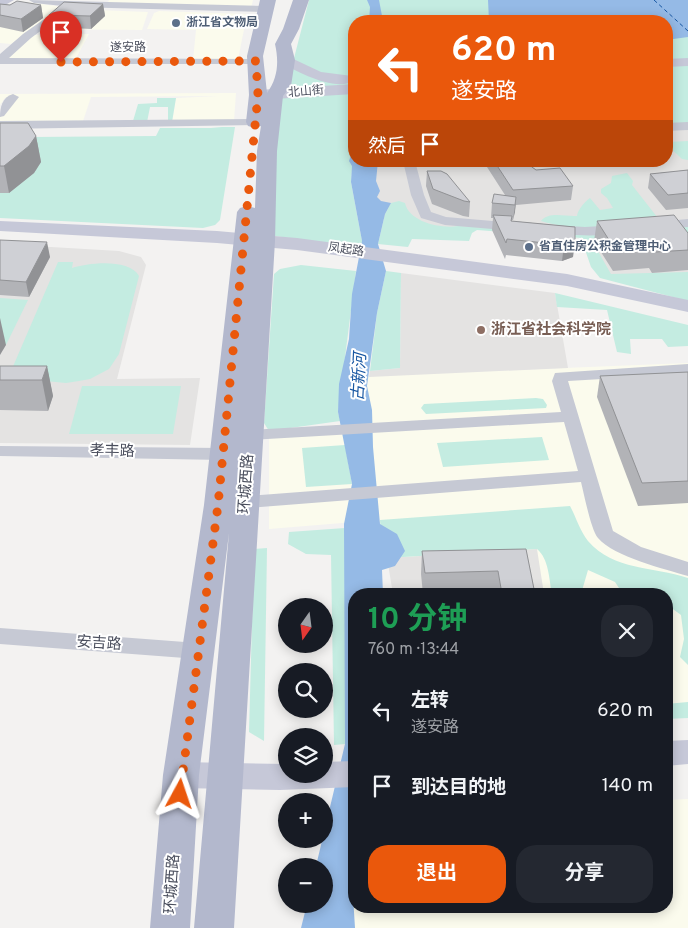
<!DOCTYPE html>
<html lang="zh">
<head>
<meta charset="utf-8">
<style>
  body { margin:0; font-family:Overpass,"Noto Sans SC",sans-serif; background:#242831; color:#f1f3f6; height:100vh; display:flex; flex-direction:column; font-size:19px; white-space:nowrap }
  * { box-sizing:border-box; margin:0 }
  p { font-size:16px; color:#9ea1a6 }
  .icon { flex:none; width:28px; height:28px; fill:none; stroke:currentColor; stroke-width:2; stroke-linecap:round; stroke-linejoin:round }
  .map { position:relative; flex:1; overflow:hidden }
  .details { position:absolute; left:348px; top:588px; width:325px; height:325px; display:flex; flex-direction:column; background:#171b24; border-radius:20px; box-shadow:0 2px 12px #0003 }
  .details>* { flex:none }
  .guide { position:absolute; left:348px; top:15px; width:325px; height:152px; border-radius:20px; box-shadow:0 2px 12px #0003; background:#ea580c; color:#fff; overflow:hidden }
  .needle { width:32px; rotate:194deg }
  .tools { position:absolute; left:278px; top:598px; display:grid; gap:10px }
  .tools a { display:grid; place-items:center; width:55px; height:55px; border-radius:50%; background:#171b24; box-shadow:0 2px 12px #0003; font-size:25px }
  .pin { position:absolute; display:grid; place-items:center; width:42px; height:42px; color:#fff; margin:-51px -21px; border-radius:50% 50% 50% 0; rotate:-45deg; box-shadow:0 0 5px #0007 }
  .pin .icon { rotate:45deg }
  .me { position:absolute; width:55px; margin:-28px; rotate:5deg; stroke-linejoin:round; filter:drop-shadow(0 0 4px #0008) }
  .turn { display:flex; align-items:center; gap:18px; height:105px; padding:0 20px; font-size:22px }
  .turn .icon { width:65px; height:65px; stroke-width:2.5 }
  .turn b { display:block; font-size:35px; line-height:42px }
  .then { display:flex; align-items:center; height:48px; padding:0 20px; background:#0003; gap:10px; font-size:19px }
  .round { display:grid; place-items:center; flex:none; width:52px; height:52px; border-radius:20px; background:#242831 }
  .head { display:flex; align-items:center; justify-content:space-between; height:85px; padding:0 20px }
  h1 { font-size:30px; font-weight:700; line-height:38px; color:#1e9e55 }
  .button { display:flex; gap:10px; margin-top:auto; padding:10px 20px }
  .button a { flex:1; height:58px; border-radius:20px; background:#ea580c; color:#fff; font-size:20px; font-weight:700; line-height:58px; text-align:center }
  .button a+a { background:#242831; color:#f1f3f6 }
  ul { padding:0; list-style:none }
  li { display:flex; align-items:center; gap:15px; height:75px; padding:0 20px }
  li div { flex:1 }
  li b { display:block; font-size:19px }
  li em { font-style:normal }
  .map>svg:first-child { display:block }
  .commercial { fill:#fbfbed }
  .education { fill:#e4e3e2 }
  .green { fill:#c4ece1 }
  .water { fill:#95bae6 }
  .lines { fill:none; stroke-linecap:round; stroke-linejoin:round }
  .ferry { stroke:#1857a2; stroke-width:1; stroke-dasharray:4 3; stroke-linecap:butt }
  .street { fill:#c6c9d4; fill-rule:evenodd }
  .secondary { fill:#c6c8d8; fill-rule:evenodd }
  .primary { fill:#b3b8cd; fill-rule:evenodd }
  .wall { fill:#b2b3b7 }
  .shaded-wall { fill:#919295 }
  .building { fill:#cfd0d5; stroke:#919295 }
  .route { stroke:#ea580c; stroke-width:9; stroke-dasharray:0 16.2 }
  .service-dot { fill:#5c6f8a; stroke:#fff; stroke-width:2 }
  .education-dot { fill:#8d6e63; stroke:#fff; stroke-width:2 }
  .labels { text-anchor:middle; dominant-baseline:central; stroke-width:4; stroke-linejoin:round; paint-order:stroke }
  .far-service-label { font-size:12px; font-weight:bold; fill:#4e5e75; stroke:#fff; text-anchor:start }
  .far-street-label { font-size:12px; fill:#4a4e5d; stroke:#fff }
  .education-label { font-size:15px; font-weight:bold; fill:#785e54; stroke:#fff; text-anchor:start }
  .street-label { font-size:15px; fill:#4a4e5d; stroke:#fff }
  .water-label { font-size:16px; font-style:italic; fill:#1857a2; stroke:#fff }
</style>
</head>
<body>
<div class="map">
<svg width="688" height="928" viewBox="0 0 688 928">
  <rect width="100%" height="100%" fill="#f3f2f1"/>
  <g class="commercial">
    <path d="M109,0H253L251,8L107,4Z"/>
    <path d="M18,1L56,6L59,8V11L11,44L0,43V12Z"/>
    <path d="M72,9L148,12L142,30L45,29L62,13Z"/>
    <path d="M159,11L247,14L238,60H193L196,30L147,29L154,13Z"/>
    <path d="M89,34L75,60L6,59L33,35Z"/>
    <path d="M236,93L234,121L172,122L176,98L218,96L91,97L82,124H0V117L14,98H5L0,105V94Z"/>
    <path d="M688,363V711H666V594H543L387,558L379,520L269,529V431L364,422L360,376Z"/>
    <path d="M688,799V928H340L354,839V906H666V800Z"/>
  </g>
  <g class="education">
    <path d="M688,128V300L604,277L583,236L468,229H440L378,217L370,161H666V129Z"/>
    <path d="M0,244L119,251L141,257L146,265L117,379L200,378L190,445L0,443Z"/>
    <path d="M401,273L555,293L568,368L369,377L370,371L400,368Z"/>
    <path d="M537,549L544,594H393L387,558Z"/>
  </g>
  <g class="green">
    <path d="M309,0H688V126L666,127V21H354V146L351,182L362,241L361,247L274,236V178L282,86L293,62Z"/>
    <path d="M157,98H176L172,122H168V107H150L147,122L133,121L138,104L157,103Z"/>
    <path d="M222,127H235L220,220L215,225L203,228L0,218V131L31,137L156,136L160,128H211Z"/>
    <path d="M688,141V160L682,159L666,144L668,142Z"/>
    <path d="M627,173L633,181L632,185L661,222C621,225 580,233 541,221C549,211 566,217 577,216C577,211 585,201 590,198L600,210L613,208L607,198L601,193V189L611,183L612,176Z"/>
    <path d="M399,201L405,203C409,222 441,229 458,226L587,234L688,226V249L672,233L591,239L611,274L688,272V301L600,278L591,267L581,238L477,230L472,233L469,241L412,239L408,247L378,244L385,214L391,203Z"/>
    <path d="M58,262H73L72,268C88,263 129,258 139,276L119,354L109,369L90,379L79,381L66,383L45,381L5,385Z"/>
    <path d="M301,265L356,271L338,412L340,421L269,431L264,423L274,274L280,269Z"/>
    <path d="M386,271L401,273L400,368L370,371L377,313Z"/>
    <path d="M555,293L688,325V346L668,347L662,339H630L631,354L617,352L607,310L557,307Z"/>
    <path d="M0,298L28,300L6,345L0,344Z"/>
    <path d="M82,386H181L173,434H69Z"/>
    <path d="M536,398L543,399L547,405L546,408L426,414L421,408L424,404Z"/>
    <path d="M542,437L549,460L443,467L437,443Z"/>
    <path d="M345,445L352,484L306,487L302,448Z"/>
    <path d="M570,506C576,517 580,531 588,541C614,571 653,566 688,578V665L680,657L684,639L681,615L666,604V594H623L615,582L588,570L581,594L570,591L569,594H552C549,579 549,559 537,549L387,558L382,554L380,520Z"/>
    <path d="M345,528V744L334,745L331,555L306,554L288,544L289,532Z"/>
    <path d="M267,548L264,741L249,732L254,549Z"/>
    <path d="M688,702V718L666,719V704Z"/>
  </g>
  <g class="water">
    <path d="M367,0H379L383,21H369L370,7Z"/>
    <path d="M488,0H688V37L666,40V21H489Z"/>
    <path d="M354,146V161H378L376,181L380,191L377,197L381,201L391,203L385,214L378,244L386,271L377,313L367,386L372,410L373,447L380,524L397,534L405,551L395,566L382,570L383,594H354V858L351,864L355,928H301L307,904H324V866H316L345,744L344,524L352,484L338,412L339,384L349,339L352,294L362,241L351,182L352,166L349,161Z"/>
  </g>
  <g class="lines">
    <path class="ferry" d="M654,0L688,31"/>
    <g class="street">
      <path d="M29,0L266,6L271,9L266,12L73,7L31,38L9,58L260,59L261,61L256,64H0V54L23,34L63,6L34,3Z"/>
      <path d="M13,94L19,97L4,116L0,117C0,108 2,97 13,94Z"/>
      <path d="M255,119L259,121L261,123L259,125L0,129V121Z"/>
      <path d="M688,122V130L666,131V123Z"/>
      <path d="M403,161H415L424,195L431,212L446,217L516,223L523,227L516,231L445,225L421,218L411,195Z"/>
      <path d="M688,219V227L656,230L649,226L656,222Z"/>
      <path d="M552,225L585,227L618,225L625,229C617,239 560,235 547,232L545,229Z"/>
      <path d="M688,364V374L568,381L613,531L641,547L688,562V576C665,569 614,557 598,538C591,530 584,494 581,482L246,508L240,506L237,502L240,498L246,496L578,471L564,422L250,440L244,439L241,435L244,431L250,430L561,412L552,381L555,373Z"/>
      <path d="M0,446L223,448L229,450L232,454L229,458L223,460L0,456Z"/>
      <path d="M0,628L198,643L205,645L208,651L205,657L198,659L0,644Z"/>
    </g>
    <g class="secondary">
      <path d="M0,0H14L0,8Z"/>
      <path d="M287,56L321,72L352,76L354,80C338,93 297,72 282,63L280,60L282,57Z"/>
      <path d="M688,58V66L666,67V59Z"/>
      <path d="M354,84V94L258,100L253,98L250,95L253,92L258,90Z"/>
      <path d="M0,221L217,231L297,238L567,274L688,300V312L567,286L297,250L217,243L0,231Z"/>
      <path d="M688,740V764L666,766V741Z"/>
      <path d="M354,761V787L280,790L181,788L170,784L166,775L170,766L181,762L286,764V774H324V762Z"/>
    </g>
    <path class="primary" d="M260,0H276L263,56L267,93C278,78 279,62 275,44L283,29L293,0H309L299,29L291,44L295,60L291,86L283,96L277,151L275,241L234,928H194L229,533L199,775L190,928H150L163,775L204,505L237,212L240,208L247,206L255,208L257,151L261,126L255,128L248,126L246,122L249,95L247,56Z"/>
  </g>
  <g class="wall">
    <path d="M0,4L10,5H41L43,18L23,32L0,27Z"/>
    <path d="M103,4L105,16L91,29L51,27L49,15Z"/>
    <path d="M0,123L36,136L41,162L34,173L9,193H0Z"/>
    <path d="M487,161H524L536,170L573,186L571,200L516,205L513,220H512V221L575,227L573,257L562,261L506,255L505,259L492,230L493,218H491L492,203L505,195L487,167Z"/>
    <path d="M688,170V208L666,210L648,188L650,174Z"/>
    <path d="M427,171L470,202L469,217L463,216L432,204L426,186Z"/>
    <path d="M597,221L688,233V270L652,273L649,268L613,271L594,241Z"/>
    <path d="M0,240L50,257L29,297L0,295Z"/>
    <path d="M0,366H47L53,396L48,411L0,410Z"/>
    <path d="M688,372V503L638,506L597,397L600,376Z"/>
    <path d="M526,549L535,594H423L421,574L422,551Z"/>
  </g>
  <g class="shaded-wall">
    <path d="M103,4L105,16L91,29L90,16Z"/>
    <path d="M41,5L43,18L23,32L21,19Z"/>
    <path d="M36,136L41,162L34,173L9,193L4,166Z"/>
    <path d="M516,197L515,212L513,220L515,205Z"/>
    <path d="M47,242L50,257L29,297L26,282Z"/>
    <path d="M575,242L573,257L562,261L564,245Z"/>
    <path d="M0,318L6,345L0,355Z"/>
    <path d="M47,366L53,396L48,411L42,380Z"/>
  </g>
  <g class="building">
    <path d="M17,1L41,5L21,19L0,15V4L10,5Z"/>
    <path d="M64,2L103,4L90,16L49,15Z"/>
    <path d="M0,123H28L36,136L29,146L4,166H0Z"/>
    <path d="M494,161H524L536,170L560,168L573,186L513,190Z"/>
    <path d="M688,170V193L668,195L650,174Z"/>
    <path d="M427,171H441L447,174L470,202L464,201L433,189Z"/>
    <path d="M494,194L516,197L515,205L492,203Z"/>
    <path d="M493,215L512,216L511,221L575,227V242L564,245L507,239L506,243Z"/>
    <path d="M674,215L688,233V250L655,252L652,248L616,251L597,221Z"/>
    <path d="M0,240L47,242L26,282L0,280Z"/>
    <path d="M0,366H47L42,380H0Z"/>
    <path d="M688,372V481L642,483L600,376Z"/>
    <path d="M526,549L535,594H502L498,571L425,573L422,551Z"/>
  </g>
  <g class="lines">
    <path class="route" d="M61,62L256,61L258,95L218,505L180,794"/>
  </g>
  <g class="service-dot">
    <circle cx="176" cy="23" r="5"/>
    <circle cx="529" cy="247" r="5"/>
  </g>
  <circle class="education-dot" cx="481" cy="330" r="5"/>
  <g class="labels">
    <g class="far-service-label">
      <text x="186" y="23">浙江省文物局</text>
      <text x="539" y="247">省直住房公积金管理中心</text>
    </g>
    <g class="far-street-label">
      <text x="128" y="48">遂安路</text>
      <text transform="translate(306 92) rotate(-5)">北山街</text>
      <text transform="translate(346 250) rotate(8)">凤起路</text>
    </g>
    <g class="education-label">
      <text x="491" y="330">浙江省社会科学院</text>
    </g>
    <g class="street-label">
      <text transform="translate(112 452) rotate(1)">孝丰路</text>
      <text transform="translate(247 484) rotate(-86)">环城西路</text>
      <text transform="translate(99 644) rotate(4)">安吉路</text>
      <text transform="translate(173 884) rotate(-86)">环城西路</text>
    </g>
    <g class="water-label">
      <text transform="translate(360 377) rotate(-87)">古新河</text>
    </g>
  </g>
</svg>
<div class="tools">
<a><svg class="needle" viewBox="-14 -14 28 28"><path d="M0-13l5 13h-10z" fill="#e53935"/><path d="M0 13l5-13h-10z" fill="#9ea1a6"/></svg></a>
<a><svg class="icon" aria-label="search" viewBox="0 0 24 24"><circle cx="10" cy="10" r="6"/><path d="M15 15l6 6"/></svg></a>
<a><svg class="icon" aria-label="layers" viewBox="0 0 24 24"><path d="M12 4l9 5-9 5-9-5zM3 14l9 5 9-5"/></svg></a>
<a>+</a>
<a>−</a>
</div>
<div class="pin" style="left:61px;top:62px;background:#d93025"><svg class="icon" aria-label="arrive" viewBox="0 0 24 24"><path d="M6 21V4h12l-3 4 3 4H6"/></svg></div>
<svg class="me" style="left:180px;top:794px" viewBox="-20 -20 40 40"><path d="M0-17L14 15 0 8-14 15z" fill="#ea580c" stroke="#fff" stroke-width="4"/></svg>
<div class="guide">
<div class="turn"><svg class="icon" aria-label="left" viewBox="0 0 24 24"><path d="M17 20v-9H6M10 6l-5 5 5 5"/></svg><div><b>620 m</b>遂安路</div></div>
<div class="then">然后<svg class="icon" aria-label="arrive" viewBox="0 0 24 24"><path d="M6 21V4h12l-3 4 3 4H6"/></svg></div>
</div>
<section class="details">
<div class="head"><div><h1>10 分钟</h1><p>760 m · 13:44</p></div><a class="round"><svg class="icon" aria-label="close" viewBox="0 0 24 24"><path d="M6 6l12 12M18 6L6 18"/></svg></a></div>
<ul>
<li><svg class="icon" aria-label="left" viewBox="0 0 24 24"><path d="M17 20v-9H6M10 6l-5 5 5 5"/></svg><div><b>左转</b><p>遂安路</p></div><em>620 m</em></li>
<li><svg class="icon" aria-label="arrive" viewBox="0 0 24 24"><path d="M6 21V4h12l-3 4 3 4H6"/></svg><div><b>到达目的地</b></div><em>140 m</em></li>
</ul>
<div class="button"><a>退出</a><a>分享</a></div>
</section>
</div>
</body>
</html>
